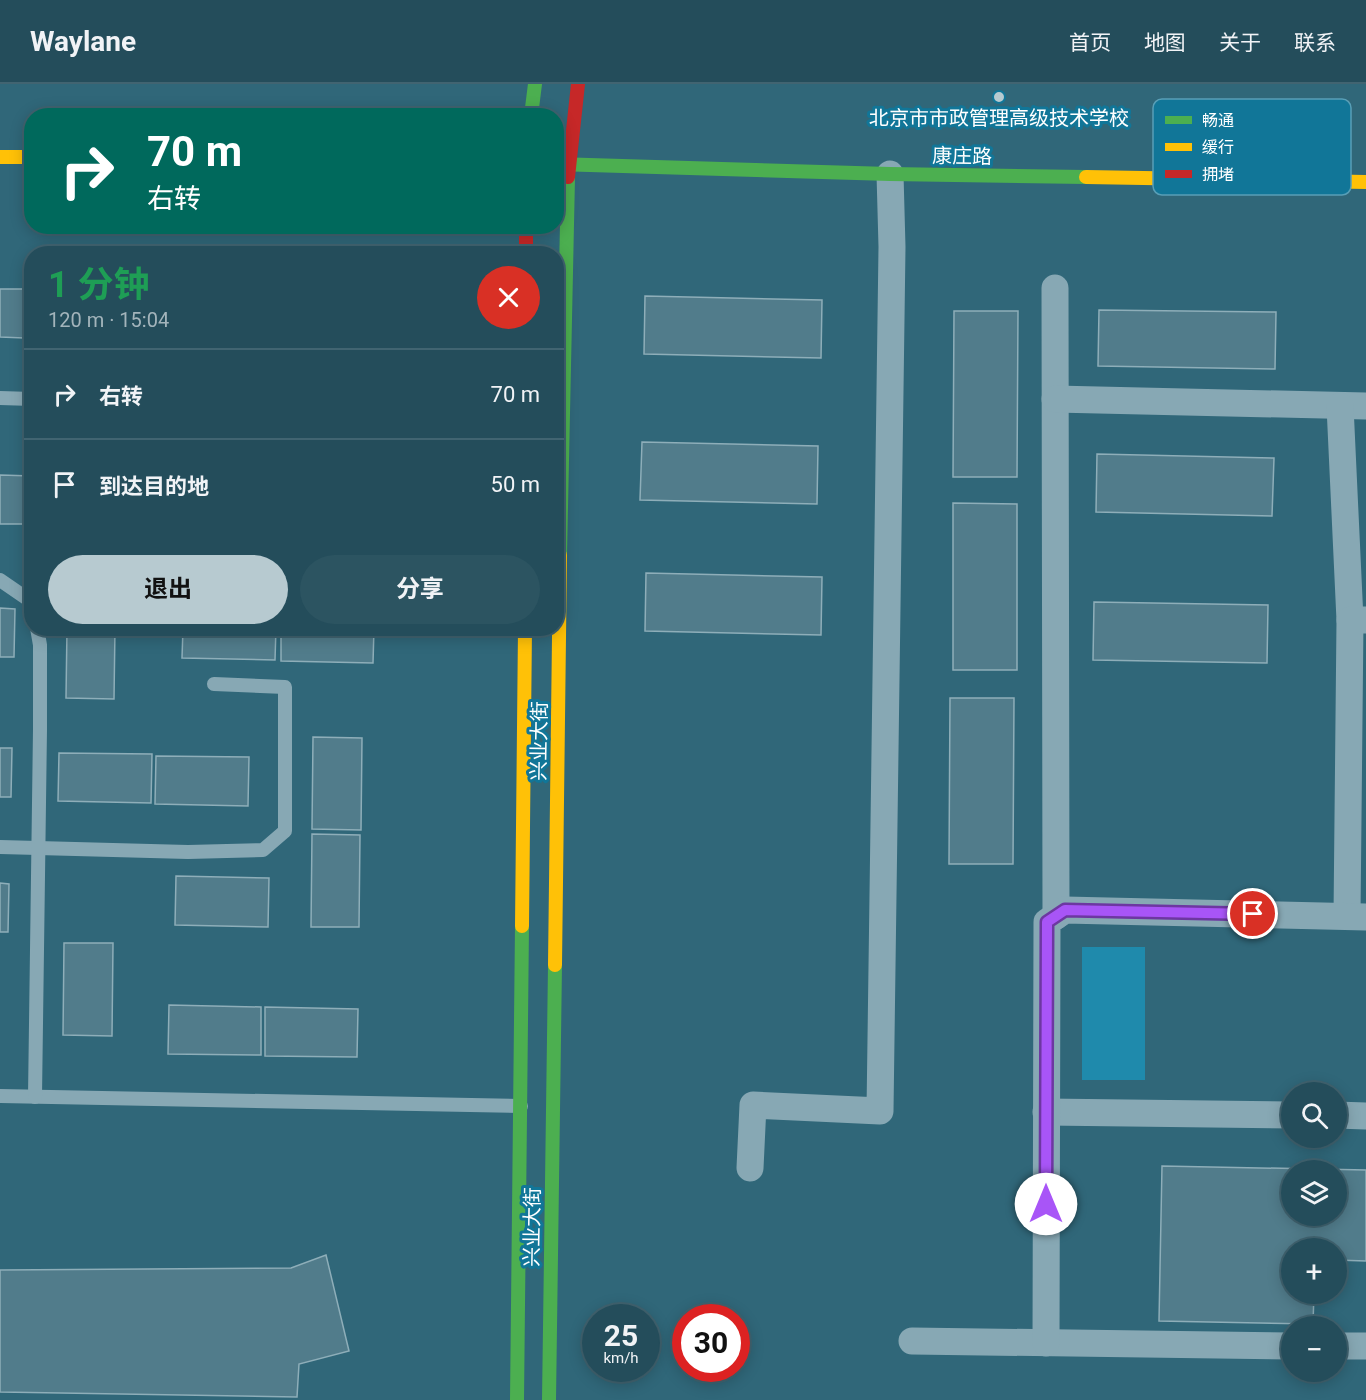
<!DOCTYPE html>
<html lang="zh">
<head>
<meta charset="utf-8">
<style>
  body { margin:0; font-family:Roboto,"Noto Sans SC",sans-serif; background:#2c5461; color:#f1f3f6; height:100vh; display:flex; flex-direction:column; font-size:22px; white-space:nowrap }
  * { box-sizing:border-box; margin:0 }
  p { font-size:20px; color:#a3b4bb }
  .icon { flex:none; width:33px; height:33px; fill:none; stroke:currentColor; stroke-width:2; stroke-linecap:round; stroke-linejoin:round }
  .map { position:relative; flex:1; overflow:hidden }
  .side { position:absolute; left:24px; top:162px; width:540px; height:390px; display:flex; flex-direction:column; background:#244d5b; border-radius:24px; box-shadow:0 3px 15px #0003,0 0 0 2px #416471 }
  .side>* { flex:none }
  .top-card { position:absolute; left:24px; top:24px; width:540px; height:126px; border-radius:24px; box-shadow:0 3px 15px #0003,0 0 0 2px #416471; background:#00695c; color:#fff; overflow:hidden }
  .controls { position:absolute; left:1281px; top:998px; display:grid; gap:12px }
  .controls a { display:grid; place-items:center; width:66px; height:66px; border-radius:50%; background:#244d5b; box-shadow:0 3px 15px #0003,0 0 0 2px #416471; font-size:30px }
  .speed { position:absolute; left:582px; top:1220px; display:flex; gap:12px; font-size:30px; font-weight:700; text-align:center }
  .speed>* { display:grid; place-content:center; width:78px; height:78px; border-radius:50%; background:#244d5b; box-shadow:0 3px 15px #0003,0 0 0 2px #416471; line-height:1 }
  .speed small { font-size:15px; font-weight:400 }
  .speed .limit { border:9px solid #d22; background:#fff; color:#111 }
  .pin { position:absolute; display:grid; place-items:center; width:51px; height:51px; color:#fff; margin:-26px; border:3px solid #fff; border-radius:50%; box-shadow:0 2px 6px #0007 }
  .me { position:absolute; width:66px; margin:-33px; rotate:0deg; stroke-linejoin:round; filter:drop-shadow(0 0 4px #0008) }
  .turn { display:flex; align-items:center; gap:21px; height:126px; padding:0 24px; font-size:27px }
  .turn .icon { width:78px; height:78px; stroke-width:2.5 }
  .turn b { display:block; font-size:42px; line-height:51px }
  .round { display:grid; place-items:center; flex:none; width:63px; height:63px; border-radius:32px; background:#2c5461 }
  .head { display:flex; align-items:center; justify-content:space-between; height:102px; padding:0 24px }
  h1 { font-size:36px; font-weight:700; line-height:45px; color:#1e9e55 }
  .primary-button { display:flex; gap:12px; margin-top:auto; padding:12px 24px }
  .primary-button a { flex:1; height:69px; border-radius:36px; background:#b7cad0; color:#111; font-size:24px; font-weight:700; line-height:69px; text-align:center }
  .primary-button a+a { background:#2c5461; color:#f1f3f6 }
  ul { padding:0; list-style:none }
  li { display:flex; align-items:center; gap:18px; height:90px; padding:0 24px; border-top:2px solid #416471 }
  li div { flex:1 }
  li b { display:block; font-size:22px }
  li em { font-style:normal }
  header { display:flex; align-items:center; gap:36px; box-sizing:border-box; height:84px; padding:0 30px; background:#244d5b; border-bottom:2px solid #416471 }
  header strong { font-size:28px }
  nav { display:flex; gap:33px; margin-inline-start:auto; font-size:21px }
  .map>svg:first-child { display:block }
  .green { fill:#1f8aac }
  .building { fill:#517c8b; stroke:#8eaeb9; stroke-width:1.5; fill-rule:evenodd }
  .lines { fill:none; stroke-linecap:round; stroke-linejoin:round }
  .lane { stroke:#87a8b4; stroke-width:14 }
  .street { stroke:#87a8b4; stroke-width:27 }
  .fast { stroke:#4caf50; stroke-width:14 }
  .slow { stroke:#ffc107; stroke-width:14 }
  .jam { stroke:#c62828; stroke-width:14 }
  .route-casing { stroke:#6d37a1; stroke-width:15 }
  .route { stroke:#a855f7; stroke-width:10 }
  .poi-dot { fill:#b7cad0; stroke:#117698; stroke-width:2 }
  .labels { text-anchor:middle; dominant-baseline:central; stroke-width:6; stroke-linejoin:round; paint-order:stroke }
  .poi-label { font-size:20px; fill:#fff; stroke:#117698 }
  .street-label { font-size:20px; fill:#fff; stroke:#117698 }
  .key { fill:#117698; stroke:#589fb7; stroke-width:1.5 }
  .key-label { font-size:16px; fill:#fff }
</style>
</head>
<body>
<header>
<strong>Waylane</strong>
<nav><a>首页</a><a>地图</a><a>关于</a><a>联系</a></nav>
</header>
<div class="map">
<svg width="1366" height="1316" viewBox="0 0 1366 1316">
  <rect width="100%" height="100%" fill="#306779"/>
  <rect class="green" x="1082" y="863" width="63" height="133"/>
  <g class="building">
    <path d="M0,205H24V254L0,253Z"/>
    <path d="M645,212L822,216L821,274L644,270Z"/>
    <path d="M1099,226L1276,228L1275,285L1098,282Z"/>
    <path d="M954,227H1018L1017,393H953Z"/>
    <path d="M642,358L818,362L817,420L640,416Z"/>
    <path d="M1097,370L1274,374L1272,432L1096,428Z"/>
    <path d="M0,391L32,392V440H0Z"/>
    <path d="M953,419L1017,420V586H953Z"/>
    <path d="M646,489L822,493L821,551L645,547Z"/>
    <path d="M1094,518L1268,521L1267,579L1093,576Z"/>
    <path d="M0,524L15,525L14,573H0Z"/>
    <path d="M67,544H115L114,615L66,614Z"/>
    <path d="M183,544H276L275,576L182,574Z"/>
    <path d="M281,544H374L373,579L281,577Z"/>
    <path d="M950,614H1014L1013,780H949Z"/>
    <path d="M313,653L362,654L361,746L312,745Z"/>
    <path d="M0,664H12L11,713H0Z"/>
    <path d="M59,669L152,670L151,719L58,717Z"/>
    <path d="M156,672L249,673L248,722L155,720Z"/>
    <path d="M312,750L360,751L359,843H311Z"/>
    <path d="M176,792L269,794L268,843L175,841Z"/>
    <path d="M0,799L9,800L8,848H0Z"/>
    <path d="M64,859H113L112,952L63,951Z"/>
    <path d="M169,921L261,923V971L168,970Z"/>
    <path d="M265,923L358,925L357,973L265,972Z"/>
    <path d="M1162,1082L1366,1086V1177L1336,1176V1164H1292V1209H1314L1313,1240L1159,1237ZM1292,1086H1336V1131H1292Z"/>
    <path d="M326,1171L349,1267L299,1280L297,1313L0,1308V1186L291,1184Z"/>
  </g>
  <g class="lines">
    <g class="lane">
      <path d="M0,314L32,315"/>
      <path d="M0,496L32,518"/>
      <path d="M0,763L188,768L263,766L285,747V603L214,600"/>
      <path d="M0,1012L521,1022"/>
      <path d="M35,1013L40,645V561L37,544"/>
    </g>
    <g class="street">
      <path d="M1055,204L1056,832"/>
      <path d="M1055,315L1366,322"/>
      <path d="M1340,322L1350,536"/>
      <path d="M1347,832L1350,536H1366"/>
      <path d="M1046,1028L1292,1031"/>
      <path d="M1336,1031L1366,1032"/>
      <path d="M750,1084L753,1021L880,1027L892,163L890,90"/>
      <path d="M912,1257L1292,1262"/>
      <path d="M1046,1259L1047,838L1065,826L1366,833"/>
      <path d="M1336,1262H1366"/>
    </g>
    <g class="fast">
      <path d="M531,32L535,0"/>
      <path d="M556,80L890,90L1086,93"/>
      <path d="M560,471L568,93"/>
      <path d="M517,1316L522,842"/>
      <path d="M549,1316L555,881"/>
    </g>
    <g class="slow">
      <path d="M0,73H32"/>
      <path d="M1086,93L1366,98"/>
      <path d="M522,842L525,544"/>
      <path d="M555,881L560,471"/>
    </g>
    <g class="jam">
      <path d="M568,93L578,0"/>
      <path d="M526,142V170"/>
    </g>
  </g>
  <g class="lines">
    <g class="route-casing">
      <path id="route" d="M1046,1120L1047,838L1065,826L1253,830"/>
    </g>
    <use href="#route" class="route"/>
  </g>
  <circle class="poi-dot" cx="999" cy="13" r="6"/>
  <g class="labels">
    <g class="poi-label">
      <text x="999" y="34">北京市市政管理高级技术学校</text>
    </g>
    <g class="street-label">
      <text transform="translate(962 72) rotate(1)">康庄路</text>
      <text transform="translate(539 657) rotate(-89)">兴业大街</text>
      <text transform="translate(532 1143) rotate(-89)">兴业大街</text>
    </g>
  </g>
  <rect x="1153" y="15" width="198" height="96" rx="9" class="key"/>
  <rect x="1165" y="32" width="27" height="8" fill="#4caf50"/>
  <rect x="1165" y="59" width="27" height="8" fill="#ffc107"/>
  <rect x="1165" y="86" width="27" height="8" fill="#c62828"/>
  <g class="key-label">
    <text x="1202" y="42">畅通</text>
    <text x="1202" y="69">缓行</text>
    <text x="1202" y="96">拥堵</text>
  </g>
</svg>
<div class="controls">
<a><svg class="icon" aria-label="search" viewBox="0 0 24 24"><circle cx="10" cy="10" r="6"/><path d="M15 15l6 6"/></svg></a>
<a><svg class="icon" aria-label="layers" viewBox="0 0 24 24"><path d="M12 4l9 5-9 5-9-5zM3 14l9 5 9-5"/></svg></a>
<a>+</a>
<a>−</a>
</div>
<div class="speed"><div>25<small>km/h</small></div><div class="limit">30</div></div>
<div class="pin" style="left:1253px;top:830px;background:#d93025"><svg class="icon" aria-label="arrive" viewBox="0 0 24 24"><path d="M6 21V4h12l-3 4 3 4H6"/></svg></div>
<svg class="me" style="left:1046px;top:1120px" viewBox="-20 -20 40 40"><circle r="19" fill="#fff"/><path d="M0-13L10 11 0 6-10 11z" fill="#a855f7"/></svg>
<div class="top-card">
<div class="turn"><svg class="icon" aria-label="right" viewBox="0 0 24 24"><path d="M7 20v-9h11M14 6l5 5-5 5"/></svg><div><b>70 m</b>右转</div></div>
</div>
<section class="side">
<div class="head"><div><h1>1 分钟</h1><p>120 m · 15:04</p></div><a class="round" style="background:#d93025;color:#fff"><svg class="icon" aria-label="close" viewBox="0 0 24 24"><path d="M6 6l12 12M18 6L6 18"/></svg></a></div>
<ul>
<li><svg class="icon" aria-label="right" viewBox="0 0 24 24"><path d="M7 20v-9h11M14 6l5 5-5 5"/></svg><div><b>右转</b></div><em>70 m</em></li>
<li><svg class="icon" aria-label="arrive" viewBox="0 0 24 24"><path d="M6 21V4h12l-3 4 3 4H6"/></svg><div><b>到达目的地</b></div><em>50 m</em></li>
</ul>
<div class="primary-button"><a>退出</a><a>分享</a></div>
</section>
</div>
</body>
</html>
